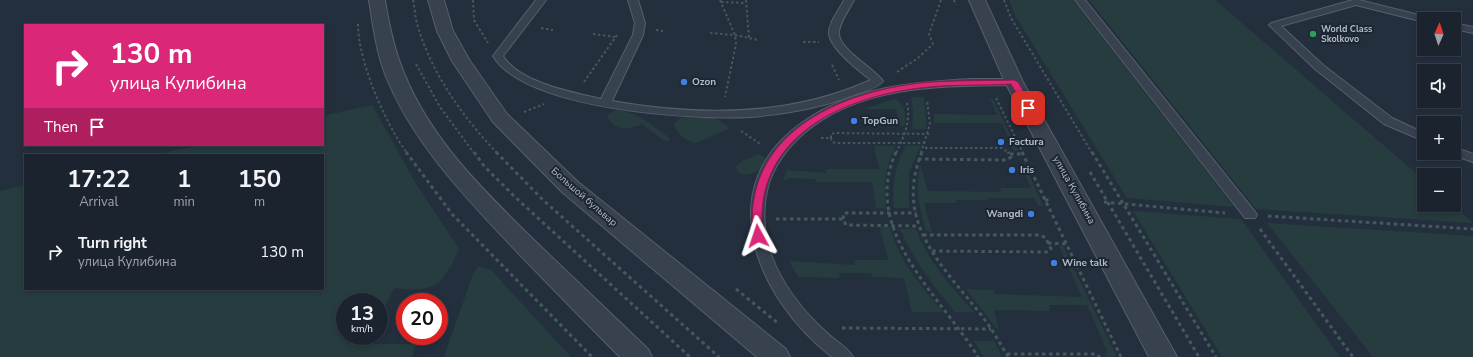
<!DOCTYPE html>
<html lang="en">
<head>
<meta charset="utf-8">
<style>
  body { margin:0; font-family:"Nunito Sans",sans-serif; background:#242b36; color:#f1f3f6; height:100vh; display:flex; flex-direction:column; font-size:15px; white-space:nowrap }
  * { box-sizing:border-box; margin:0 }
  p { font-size:13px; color:#a0a4aa }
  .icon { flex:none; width:22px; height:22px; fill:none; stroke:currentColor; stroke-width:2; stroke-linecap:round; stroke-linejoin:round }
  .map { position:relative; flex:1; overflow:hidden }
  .panel { position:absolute; left:24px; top:154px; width:300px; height:136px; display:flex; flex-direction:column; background:#1b232e; border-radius:0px; box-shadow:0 2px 6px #0003,0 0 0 1px #39404a }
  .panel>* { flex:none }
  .banner { position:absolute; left:24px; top:24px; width:300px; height:122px; border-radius:0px; box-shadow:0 2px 6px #0003,0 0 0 1px #39404a; background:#db2777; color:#fff; overflow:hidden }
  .needle { width:26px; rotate:3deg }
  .tools { position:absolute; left:1417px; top:12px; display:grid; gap:8px }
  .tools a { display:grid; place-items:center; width:44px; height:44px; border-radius:0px; background:#1b232e; box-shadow:0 2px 6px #0003,0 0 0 1px #39404a; font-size:20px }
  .speed { position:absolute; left:336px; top:293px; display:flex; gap:8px; font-size:20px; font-weight:700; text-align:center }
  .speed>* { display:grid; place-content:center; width:52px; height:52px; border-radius:50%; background:#1b232e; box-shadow:0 2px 6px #0003,0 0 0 1px #39404a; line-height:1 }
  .speed small { font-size:10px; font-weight:400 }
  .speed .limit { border:6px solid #d22; background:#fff; color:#111 }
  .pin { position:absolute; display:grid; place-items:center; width:34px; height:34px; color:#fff; margin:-17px; border-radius:8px; box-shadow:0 2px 6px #0006 }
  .me { position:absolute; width:44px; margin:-22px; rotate:355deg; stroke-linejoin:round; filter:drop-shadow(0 0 3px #0008) }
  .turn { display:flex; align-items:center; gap:14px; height:84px; padding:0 20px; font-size:18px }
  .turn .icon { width:52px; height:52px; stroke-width:2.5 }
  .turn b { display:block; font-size:28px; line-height:34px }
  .then { display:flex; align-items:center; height:38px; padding:0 20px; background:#0003; gap:8px; font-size:15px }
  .eta { display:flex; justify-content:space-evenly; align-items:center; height:68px; text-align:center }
  .eta b { font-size:24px; font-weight:700; line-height:28px }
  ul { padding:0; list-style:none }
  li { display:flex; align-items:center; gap:12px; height:60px; padding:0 20px }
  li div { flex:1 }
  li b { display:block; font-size:15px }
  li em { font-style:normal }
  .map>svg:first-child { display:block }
  .green { fill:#263c3f }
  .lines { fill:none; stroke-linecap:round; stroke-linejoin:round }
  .service-casing { stroke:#565f6c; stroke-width:2 }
  .minor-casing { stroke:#565f6c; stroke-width:2 }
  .path-far1 { stroke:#44595c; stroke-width:2; stroke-dasharray:2.5 2.5; stroke-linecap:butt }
  .path { stroke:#44595c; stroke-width:3; stroke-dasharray:3.5 3.5; stroke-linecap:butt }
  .service { fill:#38414e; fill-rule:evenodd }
  .minor { fill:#38414e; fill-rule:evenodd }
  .route { fill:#db2777; stroke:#8e194d }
  .leisure-dot { fill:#2e9e5b; stroke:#1d2633; stroke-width:1.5 }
  .shop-dot { fill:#3f7fe0; stroke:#1d2633; stroke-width:1.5 }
  .labels { text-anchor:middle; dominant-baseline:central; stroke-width:4; stroke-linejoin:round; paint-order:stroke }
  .far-poi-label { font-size:9px; font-weight:bold; fill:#b4bcc9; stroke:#1d2633; text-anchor:start }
  .poi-label { font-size:10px; font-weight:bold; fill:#b4bcc9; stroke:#1d2633; text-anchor:start }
  .street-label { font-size:10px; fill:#b4bcc9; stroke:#1d2633 }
</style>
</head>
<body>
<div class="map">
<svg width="1473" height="357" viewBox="0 0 1473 357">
  <rect width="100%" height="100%" fill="#242f3e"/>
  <g class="green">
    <path d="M1009,0H1073L1234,207L1127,198L1016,17Z"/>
    <path d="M1089,0H1215L1424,180V205H1453L1473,223L1256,209Z"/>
    <path d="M911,97H924L927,129H912L913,111Z"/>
    <path d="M895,99C907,106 905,113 905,126H900L896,109H864Z"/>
    <path d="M990,99H993L1018,151H1014L1002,123H934V114L997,115Z"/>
    <path d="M372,105L415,182L459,249C443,285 436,293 394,288L379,319V302H345V336H370L367,344H416L412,357H0V191L25,185V289H323V155H155L199,145H323V116Z"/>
    <path d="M616,110C637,111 654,127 671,139L666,142L642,124C628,129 618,132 608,119V115Z"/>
    <path d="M681,118H715L730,128L697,143C687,142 676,134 674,124Z"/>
    <path d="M906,145L921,146L909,172V208H894C892,184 895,167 906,145Z"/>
    <path d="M874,146H896C885,167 883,185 886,209L876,208L872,182H817L816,179L788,178V180H783L787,170L826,173V169H879Z"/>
    <path d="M759,154L767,159C760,171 756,174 743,175L737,171L736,166L742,161Z"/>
    <path d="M920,164L928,191L1001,192L1000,188H1031L1024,172H1028L1043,206H1038L1034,198H988V200H956L957,203H924L932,232L926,231C919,208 915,189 920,164Z"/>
    <path d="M1133,211L1241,219L1340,357H1222Z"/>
    <path d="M1267,223L1473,236V357H1373Z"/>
    <path d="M880,227H890C899,261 921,287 944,312H912L904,278L872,277L871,273H839L840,278L798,277L789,261L855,265L854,260H888Z"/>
    <path d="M900,229H916C928,262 951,286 974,312H955C933,285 914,261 900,229Z"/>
    <path d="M1059,246H1063L1117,357H1106L1105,353H1108L1087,305H1049L1050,311L994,310L999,332L966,289L993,290L995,294L1082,297Z"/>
    <path d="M478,266L491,270L571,357H444L472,277Z"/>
    <path d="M974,341H994L1002,357H984Z"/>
  </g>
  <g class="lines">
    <g class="service-casing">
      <g id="service">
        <path d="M536,0H546L503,56C520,83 572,92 601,99L633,35L635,23L628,0H638L645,23L643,35L612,101C697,116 786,117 866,82L871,80C859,71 831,49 829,34C828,23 840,9 844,0H854C849,10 841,20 839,31C836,48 874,68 883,81C878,88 862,92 854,95C821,108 786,114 750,117C692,120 526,110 493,56Z"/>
        <path d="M1075,0H1085L1255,212L1257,215L1255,218H1245Z"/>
        <path d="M1353,0H1359L1427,17L1429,19H1424V22L1356,5L1281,26L1323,65L1392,118L1424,133V141L1384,124L1315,69L1269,25L1271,23Z"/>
        <path d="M1454,23L1473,27V33L1454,29Z"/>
        <path d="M971,79H1014L1019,82L1014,85C943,86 860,84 803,134C787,148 776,163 769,183C762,207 763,234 772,257C783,286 804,312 827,333C835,341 848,347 853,357H832C756,298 708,185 806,120C854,87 914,82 971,79Z"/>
        <path d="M1454,147L1473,154V162L1450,154L1454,153Z"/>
      </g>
    </g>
    <g class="minor-casing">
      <g id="minor">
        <path d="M369,0H385C389,25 394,49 404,73C431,141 487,194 538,244C575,279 611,314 648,349L652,357H620C586,323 552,288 518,253C468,200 412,143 385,74C376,50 373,25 369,0Z"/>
        <path d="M428,0H444L453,31L470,61L507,114L578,182L786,349L790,357H757L562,192L493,122L452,61L437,31Z"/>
        <path d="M969,0H985L1023,82L1177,357H1149L1005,82Z"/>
      </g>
    </g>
    <g class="path-far1">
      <path d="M413,0C415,9 415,18 418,27C432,74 463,117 497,153"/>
      <path d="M473,0L474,20L488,43"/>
      <path d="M720,0L735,35L736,44L725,97"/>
      <path d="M746,0L749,38"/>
      <path d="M954,0L956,5"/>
      <path d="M1004,0L1011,18L1092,153"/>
      <path d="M721,2L746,3"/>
      <path d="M358,24C358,61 385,123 407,153"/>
      <path d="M541,28L553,30"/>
      <path d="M656,30L663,31"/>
      <path d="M710,33L735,35L758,40"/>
      <path d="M593,34L615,37"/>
      <path d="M803,42H819"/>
      <path d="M416,64L440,107L474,153"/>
      <path d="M832,65L839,80"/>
      <path d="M897,72L918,58L933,44L929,34L941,0"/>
      <path d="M584,82L617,35"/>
      <path d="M996,98L1023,153"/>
      <path d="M524,112L544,104"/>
      <path d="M741,131L762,145"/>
      <path d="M821,138H831V134L835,133L929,134"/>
      <path d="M831,138L832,142L837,143H926"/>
      <path d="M925,148H1002L1009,153"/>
      <path d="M896,153C904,136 911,122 907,103"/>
      <path d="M921,153L930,124L927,100"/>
    </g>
    <g class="path">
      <path d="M406,152L452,214L592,357"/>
      <path d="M474,152L484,166L515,197L690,357"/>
      <path d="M496,152L543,200L719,357"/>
      <path d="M896,152C860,231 941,296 978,357"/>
      <path d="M922,152C893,222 942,265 982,316C992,329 1000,343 1008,357"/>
      <path d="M1022,152L1121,357"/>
      <path d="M1092,152L1216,357"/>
      <path d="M1010,154H1023"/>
      <path d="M918,159L1007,160L1011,157L1008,152"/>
      <path d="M1090,172L1199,357"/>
      <path d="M1045,200H1052"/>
      <path d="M1104,202L1225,213"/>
      <path d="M1268,216L1473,229"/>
      <path d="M776,219H843L846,225L919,226"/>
      <path d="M843,219L844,213H916"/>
      <path d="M1260,229L1353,357"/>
      <path d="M923,235H1040L1046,238L1051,249L1047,252L931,251"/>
      <path d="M1048,243L1066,244"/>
      <path d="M736,289L779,324"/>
      <path d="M842,328L991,329"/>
      <path d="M1007,354H1095L1100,357"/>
    </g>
    <use href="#service" class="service"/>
    <use href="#minor" class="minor"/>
  </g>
  <path class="route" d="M1014,80L1018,82L1033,108L1031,110H1026L1011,84C981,86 950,84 920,88C838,98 751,140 763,236L758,239L753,236C742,136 835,93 920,83C951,80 983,81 1014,80Z"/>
  <circle class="leisure-dot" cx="1313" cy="34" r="4"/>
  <g class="shop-dot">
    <circle cx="684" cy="82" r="4"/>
    <circle cx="854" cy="121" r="4"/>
    <circle cx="1001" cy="142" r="4"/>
    <circle cx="1012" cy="170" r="4"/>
    <circle cx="1031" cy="214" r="4"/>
    <circle cx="1054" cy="263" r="4"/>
  </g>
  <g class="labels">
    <g class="far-poi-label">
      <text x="1321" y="29">World Class<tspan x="1321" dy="10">Skolkovo</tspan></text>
    </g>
    <g class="poi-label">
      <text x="692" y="82">Ozon</text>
      <text x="862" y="121">TopGun</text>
      <text x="1009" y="142">Factura</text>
      <text x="1020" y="170">Iris</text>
      <text x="1023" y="214" text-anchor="end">Wangdi</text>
      <text x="1062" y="263">Wine talk</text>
    </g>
    <g class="street-label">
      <text transform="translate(1074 190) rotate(61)">улица Кулибина</text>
      <text transform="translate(584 197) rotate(41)">Большой бульвар</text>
    </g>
  </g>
</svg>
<div class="tools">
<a><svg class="needle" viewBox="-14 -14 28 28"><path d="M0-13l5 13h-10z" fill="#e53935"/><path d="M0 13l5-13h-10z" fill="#a0a4aa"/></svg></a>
<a><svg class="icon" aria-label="sound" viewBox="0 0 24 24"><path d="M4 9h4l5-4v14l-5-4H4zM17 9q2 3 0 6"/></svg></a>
<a>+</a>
<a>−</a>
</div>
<div class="speed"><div>13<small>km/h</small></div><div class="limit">20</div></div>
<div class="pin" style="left:1028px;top:108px;background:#d93025"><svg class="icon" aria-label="arrive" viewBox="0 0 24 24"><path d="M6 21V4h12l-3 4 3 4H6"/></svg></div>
<svg class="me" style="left:758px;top:236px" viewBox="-20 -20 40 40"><path d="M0-17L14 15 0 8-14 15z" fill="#db2777" stroke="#fff" stroke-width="4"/></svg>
<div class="banner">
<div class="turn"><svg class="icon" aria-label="right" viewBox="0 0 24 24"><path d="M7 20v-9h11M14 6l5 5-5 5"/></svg><div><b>130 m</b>улица Кулибина</div></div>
<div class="then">Then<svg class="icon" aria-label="arrive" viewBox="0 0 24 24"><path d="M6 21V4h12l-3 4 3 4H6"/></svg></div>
</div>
<section class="panel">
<div class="eta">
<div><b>17:22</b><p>Arrival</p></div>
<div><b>1</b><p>min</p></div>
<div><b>150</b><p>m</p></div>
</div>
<ul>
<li><svg class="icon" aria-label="right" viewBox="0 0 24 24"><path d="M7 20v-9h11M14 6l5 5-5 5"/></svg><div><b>Turn right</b><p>улица Кулибина</p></div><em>130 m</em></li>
</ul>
</section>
</div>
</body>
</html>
